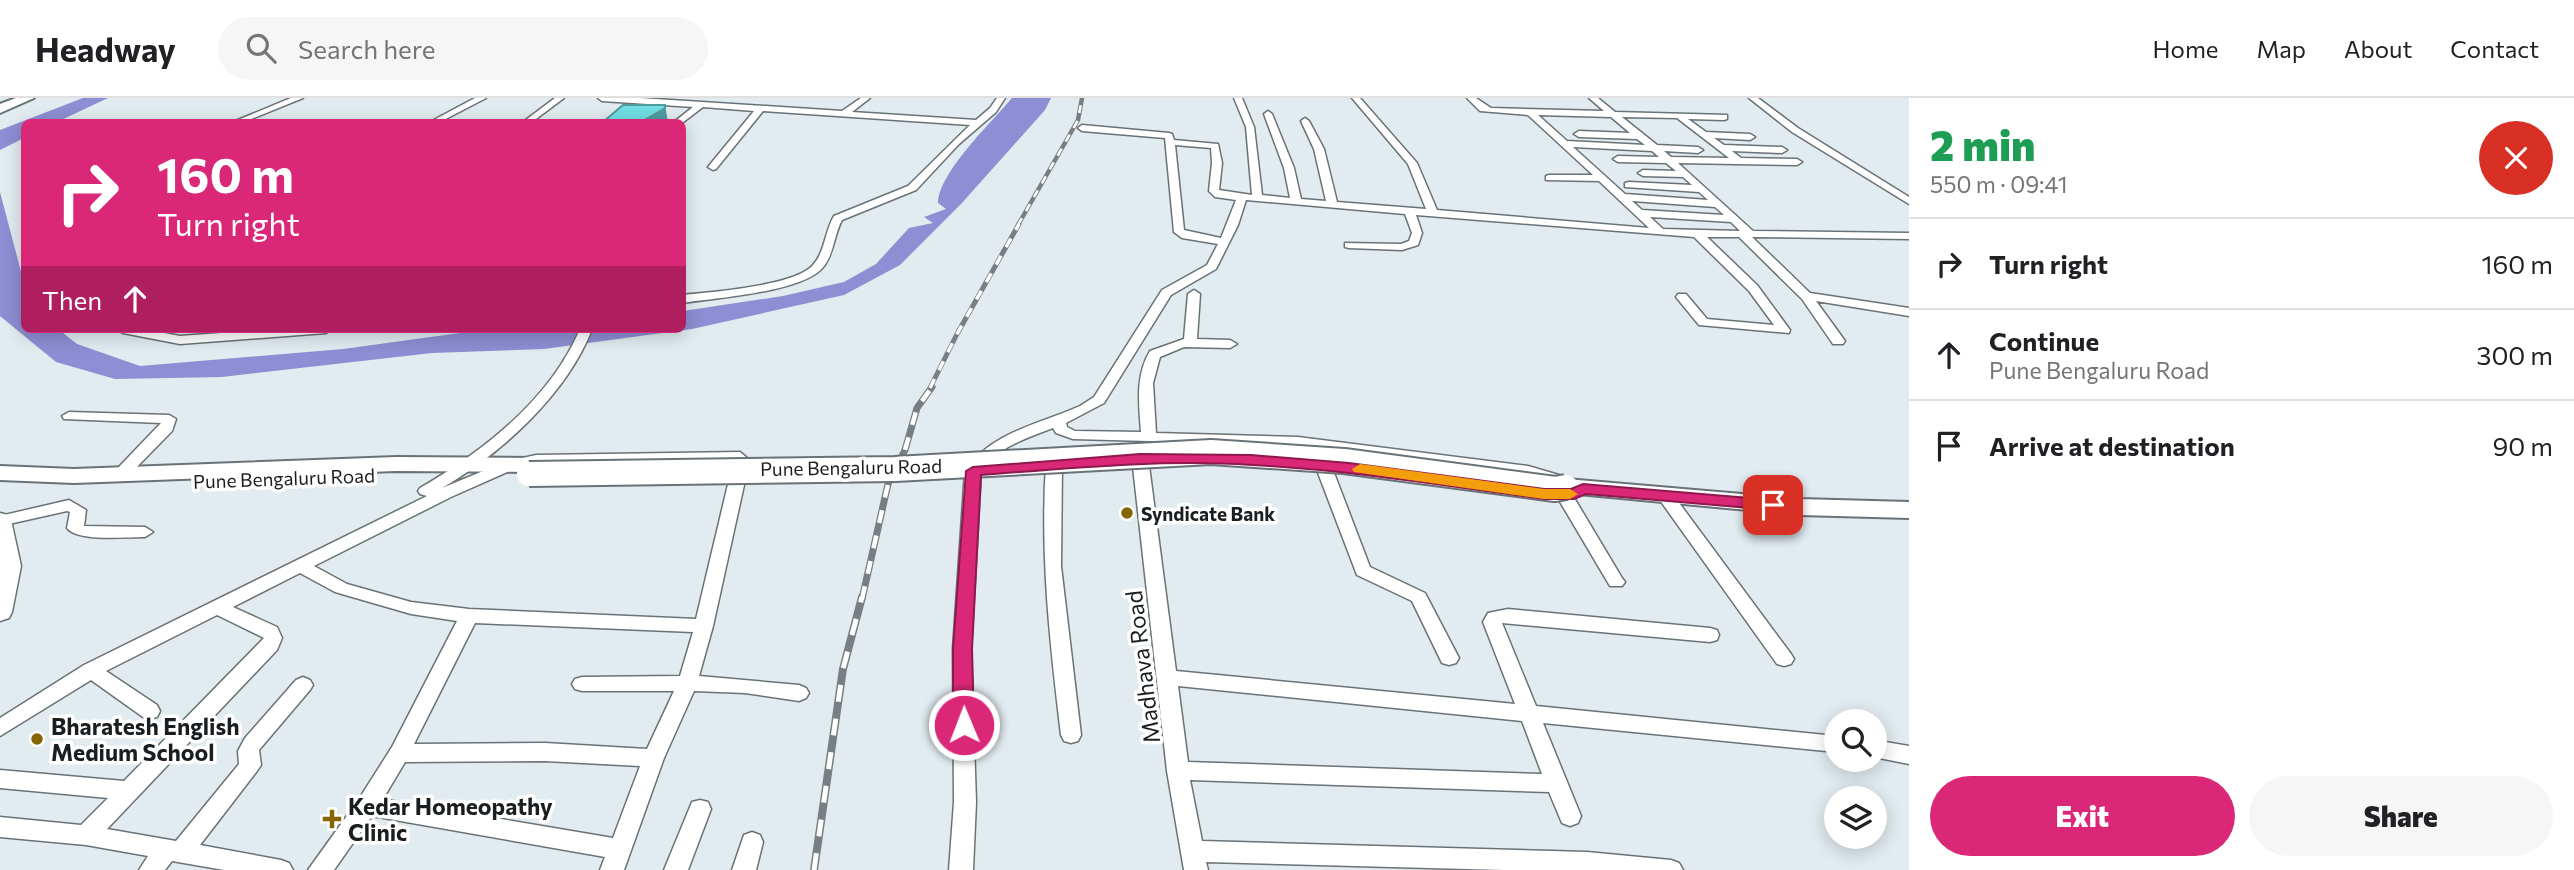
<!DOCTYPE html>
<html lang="en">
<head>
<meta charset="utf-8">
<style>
  body { margin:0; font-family:Commissioner,sans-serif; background:#f6f6f6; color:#202124; height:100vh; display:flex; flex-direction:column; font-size:26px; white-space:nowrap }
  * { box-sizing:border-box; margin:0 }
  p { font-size:23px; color:#757577 }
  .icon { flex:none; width:38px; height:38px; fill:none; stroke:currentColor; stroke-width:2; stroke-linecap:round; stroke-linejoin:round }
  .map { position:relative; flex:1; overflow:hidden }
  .drawer { display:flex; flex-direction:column; background:#fff; width:665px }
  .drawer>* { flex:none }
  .banner { position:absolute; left:21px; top:21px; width:665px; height:214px; border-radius:10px; box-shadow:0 4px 18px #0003; background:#db2777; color:#fff; overflow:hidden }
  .controls { position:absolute; left:1824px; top:611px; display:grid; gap:14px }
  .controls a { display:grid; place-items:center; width:63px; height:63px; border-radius:50%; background:#fff; box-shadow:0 4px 18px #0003; font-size:35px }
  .pin { position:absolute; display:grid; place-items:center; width:60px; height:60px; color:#fff; margin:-30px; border-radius:14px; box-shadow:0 4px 10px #0006 }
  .me { position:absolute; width:77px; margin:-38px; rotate:359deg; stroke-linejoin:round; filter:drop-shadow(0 0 5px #0008) }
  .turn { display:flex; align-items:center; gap:24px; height:147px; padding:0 21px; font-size:32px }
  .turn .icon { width:91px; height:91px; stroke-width:2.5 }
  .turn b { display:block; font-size:49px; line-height:60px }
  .then { display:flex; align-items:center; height:66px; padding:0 21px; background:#0003; gap:14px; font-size:26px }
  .round { display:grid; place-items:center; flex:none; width:74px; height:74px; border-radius:37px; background:#f6f6f6 }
  .overview { display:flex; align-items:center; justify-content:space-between; height:119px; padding:0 21px }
  h1 { font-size:42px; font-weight:800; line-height:52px; color:#1e9e55 }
  .primary-button { display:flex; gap:14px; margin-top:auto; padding:14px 21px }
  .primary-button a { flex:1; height:80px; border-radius:42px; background:#db2777; color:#fff; font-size:28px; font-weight:800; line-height:80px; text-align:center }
  .primary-button a+a { background:#f6f6f6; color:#202124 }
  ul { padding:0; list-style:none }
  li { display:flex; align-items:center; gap:21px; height:91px; padding:0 21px; border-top:2px solid #e0e0e0 }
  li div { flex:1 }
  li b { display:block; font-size:26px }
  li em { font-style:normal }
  header { display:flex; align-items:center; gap:42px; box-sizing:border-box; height:98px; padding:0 35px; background:#fff; border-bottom:2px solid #e0e0e0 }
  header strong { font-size:33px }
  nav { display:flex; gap:38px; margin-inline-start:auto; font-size:24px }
  .search { width:490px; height:63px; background:#f6f6f6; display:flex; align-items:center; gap:18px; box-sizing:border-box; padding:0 24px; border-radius:38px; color:#757577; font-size:26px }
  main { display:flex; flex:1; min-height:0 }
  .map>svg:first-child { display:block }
  .water { fill:#8d8ed3 }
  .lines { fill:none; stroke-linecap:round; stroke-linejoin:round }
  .minor-casing { stroke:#697276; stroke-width:3 }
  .secondary-casing { stroke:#697276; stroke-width:3 }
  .primary-casing { stroke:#697276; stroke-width:4 }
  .minor { fill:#fff; fill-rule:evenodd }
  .secondary { fill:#fff; fill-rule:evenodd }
  .primary { fill:#fff; fill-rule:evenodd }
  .rail-far3-casing { stroke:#787f82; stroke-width:4.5 }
  .rail-far2-casing { stroke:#787f82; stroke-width:5 }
  .rail-far1-casing { stroke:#787f82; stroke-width:7 }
  .rail-casing { stroke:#787f82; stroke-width:8 }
  .rail-far3 { stroke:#fff; stroke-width:2.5; stroke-dasharray:8; stroke-linecap:butt }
  .rail-far2 { stroke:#fff; stroke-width:3.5; stroke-dasharray:10; stroke-linecap:butt }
  .rail-far1 { stroke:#fff; stroke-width:4.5; stroke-dasharray:13; stroke-linecap:butt }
  .rail { stroke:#fff; stroke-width:5; stroke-dasharray:17; stroke-linecap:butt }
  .primary-bridge-casing { stroke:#697276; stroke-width:28; stroke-linecap:butt }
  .primary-bridge { stroke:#fff; stroke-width:24 }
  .shaded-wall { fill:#4f9b9f }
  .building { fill:#71dee3; stroke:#4f9b9f; stroke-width:2 }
  .route { fill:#db2777; stroke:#8e194d; stroke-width:2 }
  .slow { fill:#f59e0b }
  .poi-dot { fill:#856500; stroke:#fff; stroke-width:2.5 }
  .labels { text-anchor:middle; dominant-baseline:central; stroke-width:7; stroke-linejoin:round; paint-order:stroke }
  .street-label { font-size:19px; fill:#1b1e20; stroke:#fff }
  .poi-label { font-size:19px; font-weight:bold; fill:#1b1e20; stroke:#fff; text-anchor:start }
  .near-street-label { font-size:23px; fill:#1b1e20; stroke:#fff }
  .near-poi-label { font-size:23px; font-weight:bold; fill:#1b1e20; stroke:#fff; text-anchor:start }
</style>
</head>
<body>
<header>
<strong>Headway</strong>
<div class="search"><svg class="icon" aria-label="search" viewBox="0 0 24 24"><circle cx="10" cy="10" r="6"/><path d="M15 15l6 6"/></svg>Search here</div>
<nav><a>Home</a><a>Map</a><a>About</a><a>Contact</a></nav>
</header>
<main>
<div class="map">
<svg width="1909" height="772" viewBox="0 0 1909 772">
  <rect width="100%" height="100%" fill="#e1ebf0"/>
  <g class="water">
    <path d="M83,0H108L57,24H24V40L0,52V32Z"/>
    <path d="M1012,0H1051L1045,12L961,106L900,167L844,197L692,231L544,251L432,255L222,279L115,281L56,264L0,218V94L24,185V231H58L77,246L140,268L343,251L489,231H682L683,213L783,198L844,184L876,166L909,130L933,125L924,119L946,111L938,105C939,74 992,24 1012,0Z"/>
  </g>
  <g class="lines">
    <g class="minor-casing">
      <g id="minor">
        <path d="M291,0H303L244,24H233Z"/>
        <path d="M475,0H486L440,24H430Z"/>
        <path d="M555,0H564L532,24H523Z"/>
        <path d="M598,0H640L842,13L861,0H870L852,14L976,22L990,10L997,0H1005L996,14L959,46L916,92L842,122C834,137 834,155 824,168C806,194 715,200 682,205V197C711,194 795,188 813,167C825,154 825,133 834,118L908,88L970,27L763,13L716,71L713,72L708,69L754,13L703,9L682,25L674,24L693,9L602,3Z"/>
        <path d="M1234,0H1242L1254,29L1262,97L1290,100L1284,70L1264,16L1268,13L1272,16L1294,70L1301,101L1326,103L1314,51L1301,23L1305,20L1309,23L1324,51L1337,104L1426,111L1408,66L1352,0H1360L1417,65L1437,112L1649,130L1599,83L1546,82V78L1549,77H1593L1528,17L1480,13L1467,0H1476L1491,10L1604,13L1589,0H1598L1615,14L1727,17V21L1724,22L1688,21L1706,34L1750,36L1755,39L1750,42L1714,40L1724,47L1782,49L1787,52L1782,55L1732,53L1741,60L1797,61L1802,64L1797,67L1678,65L1753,133L1909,135V141L1752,139L1810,195L1909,210V218L1816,203L1845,243L1843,246H1833L1802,201L1739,139H1707L1757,187L1790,232L1789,235L1699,227L1676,199L1678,196H1686L1707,221L1774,227L1749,193L1694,139L1416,117L1422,135L1418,147L1402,152L1349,150L1345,149V145L1401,146L1409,143L1412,135L1405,116L1246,102L1238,127L1216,171L1171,197L1104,305L1066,325L1067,329L1075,333L1141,334C1139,306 1135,278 1150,253L1184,241L1188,196L1194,192L1200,196L1197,241L1230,242L1237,246L1230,250L1184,249L1160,259L1153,285L1156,335L1298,339L1528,368L1576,382L1578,385L1570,390L1527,378L1298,347L1073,341L1056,335L1053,330C1027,340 997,349 981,373L971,551L976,704L973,772H949L954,704L953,551L965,373C991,334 1040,326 1080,308L1094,299L1162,192L1207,167L1218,146L1182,140L1174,134L1165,40L1082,33L1078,30L1082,27L1169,35L1172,36L1174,42L1218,46L1222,65L1219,92L1252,97L1246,29ZM1538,17L1611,19L1630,35L1579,33L1574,36L1579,39L1637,41L1645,47L1567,43ZM1622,19L1677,20L1729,60L1671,59L1664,53L1698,55L1703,52L1698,49L1657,47ZM1175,47L1211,50L1212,65L1209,93L1215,99L1236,102L1221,140L1184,132ZM1573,49L1652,53L1659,59L1618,58L1613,61L1618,64L1666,65L1676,73L1643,72L1638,75L1643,78L1683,79L1692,87L1629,84L1625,85V89L1699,94L1708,102L1625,96ZM1632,103L1715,109L1724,117L1642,112ZM1650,119L1731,124L1740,133L1663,131Z"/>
        <path d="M1749,0H1758L1798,30L1909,99V106L1792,34Z"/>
        <path d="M117,231H143L180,238L275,231H332L326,235L180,246L123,235Z"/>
        <path d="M580,231H592C567,296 501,356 442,390L505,364L536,357L740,354L747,360L746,378L713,528L699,578L799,587L806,590L809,595L806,600L799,603L745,595L694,593L664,660L624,772H600L605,759L372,718L334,772H308L359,701L392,649L457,523L411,516L335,494L300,475L233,509L277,529L282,540L277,552L107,731L176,743L239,666L238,653L245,640L296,582L303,579L310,582L313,587L310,592L259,652L261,667L257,673L200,747L281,762L289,765L293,772H224L172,763L165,772H139L148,758L86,747L0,739V719L81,727L108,700L0,690V672L124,683L264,540L217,517L106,573L157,607L160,613L157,619L150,621L143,619L91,582L0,638V620L84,567L427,398L420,396L418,393L420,390C484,353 551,300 580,231ZM731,362L730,378L696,521L469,511L411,504L347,486L314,468L451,399L514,371L536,367ZM475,525L693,534L680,578L582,579L575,581L572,586L575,591L582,593H674L647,651L545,645L414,646ZM545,663L640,668L613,740L383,701L405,664Z"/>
        <path d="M69,314L169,317L176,321L172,333L127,379H115L113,376L115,373L161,325L64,321L62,318Z"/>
        <path d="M1140,355L1148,360L1176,573L1515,606L1483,524L1488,515L1508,511L1710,530L1717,532L1719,537L1717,542L1710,544L1502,525L1536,608L1836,638V654L1543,625L1581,718L1578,725L1570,728L1562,725L1549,694L1190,682L1202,743L1587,754L1671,762L1679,765L1683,772H1504L1206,764L1208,772H1184L1167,673L1132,360ZM1178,588L1522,623L1542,676L1188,664Z"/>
        <path d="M1054,361L1062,366L1061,468L1081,637L1078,643L1071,645L1064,643L1061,637C1050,546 1040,457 1046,366Z"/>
        <path d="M1323,362L1331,367L1370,469L1425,495L1459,560L1456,565L1449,567L1442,565L1412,503L1357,477L1315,367Z"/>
        <path d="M1564,392L1570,393L1622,480L1625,484L1622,488H1610L1556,397Z"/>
        <path d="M1665,393L1671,394L1791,556L1794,561L1791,566L1784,568L1777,566L1657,398Z"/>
        <path d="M69,402L86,412L84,428L145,429L153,434L145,439C126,439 78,444 67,430L70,414L67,413L0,428V418Z"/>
        <path d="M1874,642L1909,648V666L1874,659Z"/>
        <path d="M700,702L708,704L711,711L688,772H664L692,704Z"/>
        <path d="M752,734L760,737L763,744L756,772H732L744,737Z"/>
      </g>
    </g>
    <g class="secondary-casing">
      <path id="secondary" d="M0,415L8,417L11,422L21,468L12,514L9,520L0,523Z"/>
    </g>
    <g class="primary-casing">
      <g id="primary">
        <path d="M16,0H34L0,15V6Z"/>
        <path d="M396,359L536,360L544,362L548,367L544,372L536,374L396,373L74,385L0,382V368L74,371Z"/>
        <path d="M1566,381L1800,401L1909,404V420L1800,417L1557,394L1554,389L1557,384Z"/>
      </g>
    </g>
    <use href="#minor" class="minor"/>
    <use href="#secondary" class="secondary"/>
    <use href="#primary" class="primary"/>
    <g class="rail-far3-casing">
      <path id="rail-far3" d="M1018,127L1078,22L1082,0"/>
    </g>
    <g class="rail-far2-casing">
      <path id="rail-far2" d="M930,290L957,236L1019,126"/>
    </g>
    <g class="rail-far1-casing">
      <path id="rail-far1" d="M862,501L888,386L905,352L917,310L932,289"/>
    </g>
    <g class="rail-casing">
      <path id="rail" d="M814,772L843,571L862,499"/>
    </g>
    <use href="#rail-far3" class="rail-far3"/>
    <use href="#rail-far2" class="rail-far2"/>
    <use href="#rail-far1" class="rail-far1"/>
    <use href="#rail" class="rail"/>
    <g class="primary-bridge-casing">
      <path id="primary-bridge" d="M529,376L895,371L1211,354L1344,363L1555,391L1566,389"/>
    </g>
    <use href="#primary-bridge" class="primary-bridge"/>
  </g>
  <path class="shaded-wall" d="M665,7L668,24H641Z"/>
  <path class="building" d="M623,7H665V10L641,24H603Z"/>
  <path class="route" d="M1140,356L1251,357L1349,365L1544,391H1571L1583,386L1773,402L1781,407L1773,412L1586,396L1574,401H1544C1447,388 1350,372 1252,367C1162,361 1071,370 981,377L972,551L974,627L971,633H956L953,627V551L966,373L973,369Z"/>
  <path class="slow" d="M1360,366L1544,391H1570L1578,396L1570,401H1544L1354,374L1352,371Z"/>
  <g class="poi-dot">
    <circle cx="1127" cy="415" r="7"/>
    <circle cx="37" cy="641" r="7"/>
    <path d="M328.5 710.5h7v7h7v7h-7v7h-7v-7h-7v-7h7z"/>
  </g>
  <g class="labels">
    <g class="street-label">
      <text transform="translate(851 369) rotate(-1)">Pune Bengaluru Road</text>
      <text transform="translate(284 380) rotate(-2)">Pune Bengaluru Road</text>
    </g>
    <g class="poi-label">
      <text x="1141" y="415">Syndicate Bank</text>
    </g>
    <g class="near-street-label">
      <text transform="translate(1142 569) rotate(-97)">Madhava Road</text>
    </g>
    <g class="near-poi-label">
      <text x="51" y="628">Bharatesh English<tspan x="51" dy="26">Medium School</tspan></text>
      <text x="348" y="708">Kedar Homeopathy<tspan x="348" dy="26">Clinic</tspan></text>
    </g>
  </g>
</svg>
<div class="controls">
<a><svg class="icon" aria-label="search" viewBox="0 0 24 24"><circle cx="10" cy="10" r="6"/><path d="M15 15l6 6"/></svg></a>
<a><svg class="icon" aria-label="layers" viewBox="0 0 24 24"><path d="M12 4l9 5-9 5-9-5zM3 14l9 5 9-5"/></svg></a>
</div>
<div class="pin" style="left:1773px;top:407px;background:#d93025"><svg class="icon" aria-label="arrive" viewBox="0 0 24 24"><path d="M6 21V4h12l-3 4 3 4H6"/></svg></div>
<svg class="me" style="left:964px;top:627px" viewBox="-20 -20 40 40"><circle r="17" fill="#db2777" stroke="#fff" stroke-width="3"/><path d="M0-11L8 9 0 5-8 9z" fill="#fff"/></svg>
<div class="banner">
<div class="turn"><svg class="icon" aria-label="right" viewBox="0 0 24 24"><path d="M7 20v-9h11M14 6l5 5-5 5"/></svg><div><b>160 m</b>Turn right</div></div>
<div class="then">Then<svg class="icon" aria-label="ahead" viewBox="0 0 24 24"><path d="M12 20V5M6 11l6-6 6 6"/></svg></div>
</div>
</div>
<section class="drawer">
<div class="overview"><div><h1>2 min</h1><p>550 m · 09:41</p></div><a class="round" style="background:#d93025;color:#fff"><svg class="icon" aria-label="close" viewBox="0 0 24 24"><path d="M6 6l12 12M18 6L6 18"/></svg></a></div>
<ul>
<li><svg class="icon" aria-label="right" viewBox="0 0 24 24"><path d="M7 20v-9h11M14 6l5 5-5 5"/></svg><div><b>Turn right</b></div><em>160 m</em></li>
<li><svg class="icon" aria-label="ahead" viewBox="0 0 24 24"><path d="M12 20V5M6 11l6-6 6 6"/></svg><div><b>Continue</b><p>Pune Bengaluru Road</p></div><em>300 m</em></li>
<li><svg class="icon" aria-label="arrive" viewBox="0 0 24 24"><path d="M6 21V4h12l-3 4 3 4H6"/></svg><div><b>Arrive at destination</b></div><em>90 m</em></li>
</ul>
<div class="primary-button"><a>Exit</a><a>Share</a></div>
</section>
</main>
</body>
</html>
